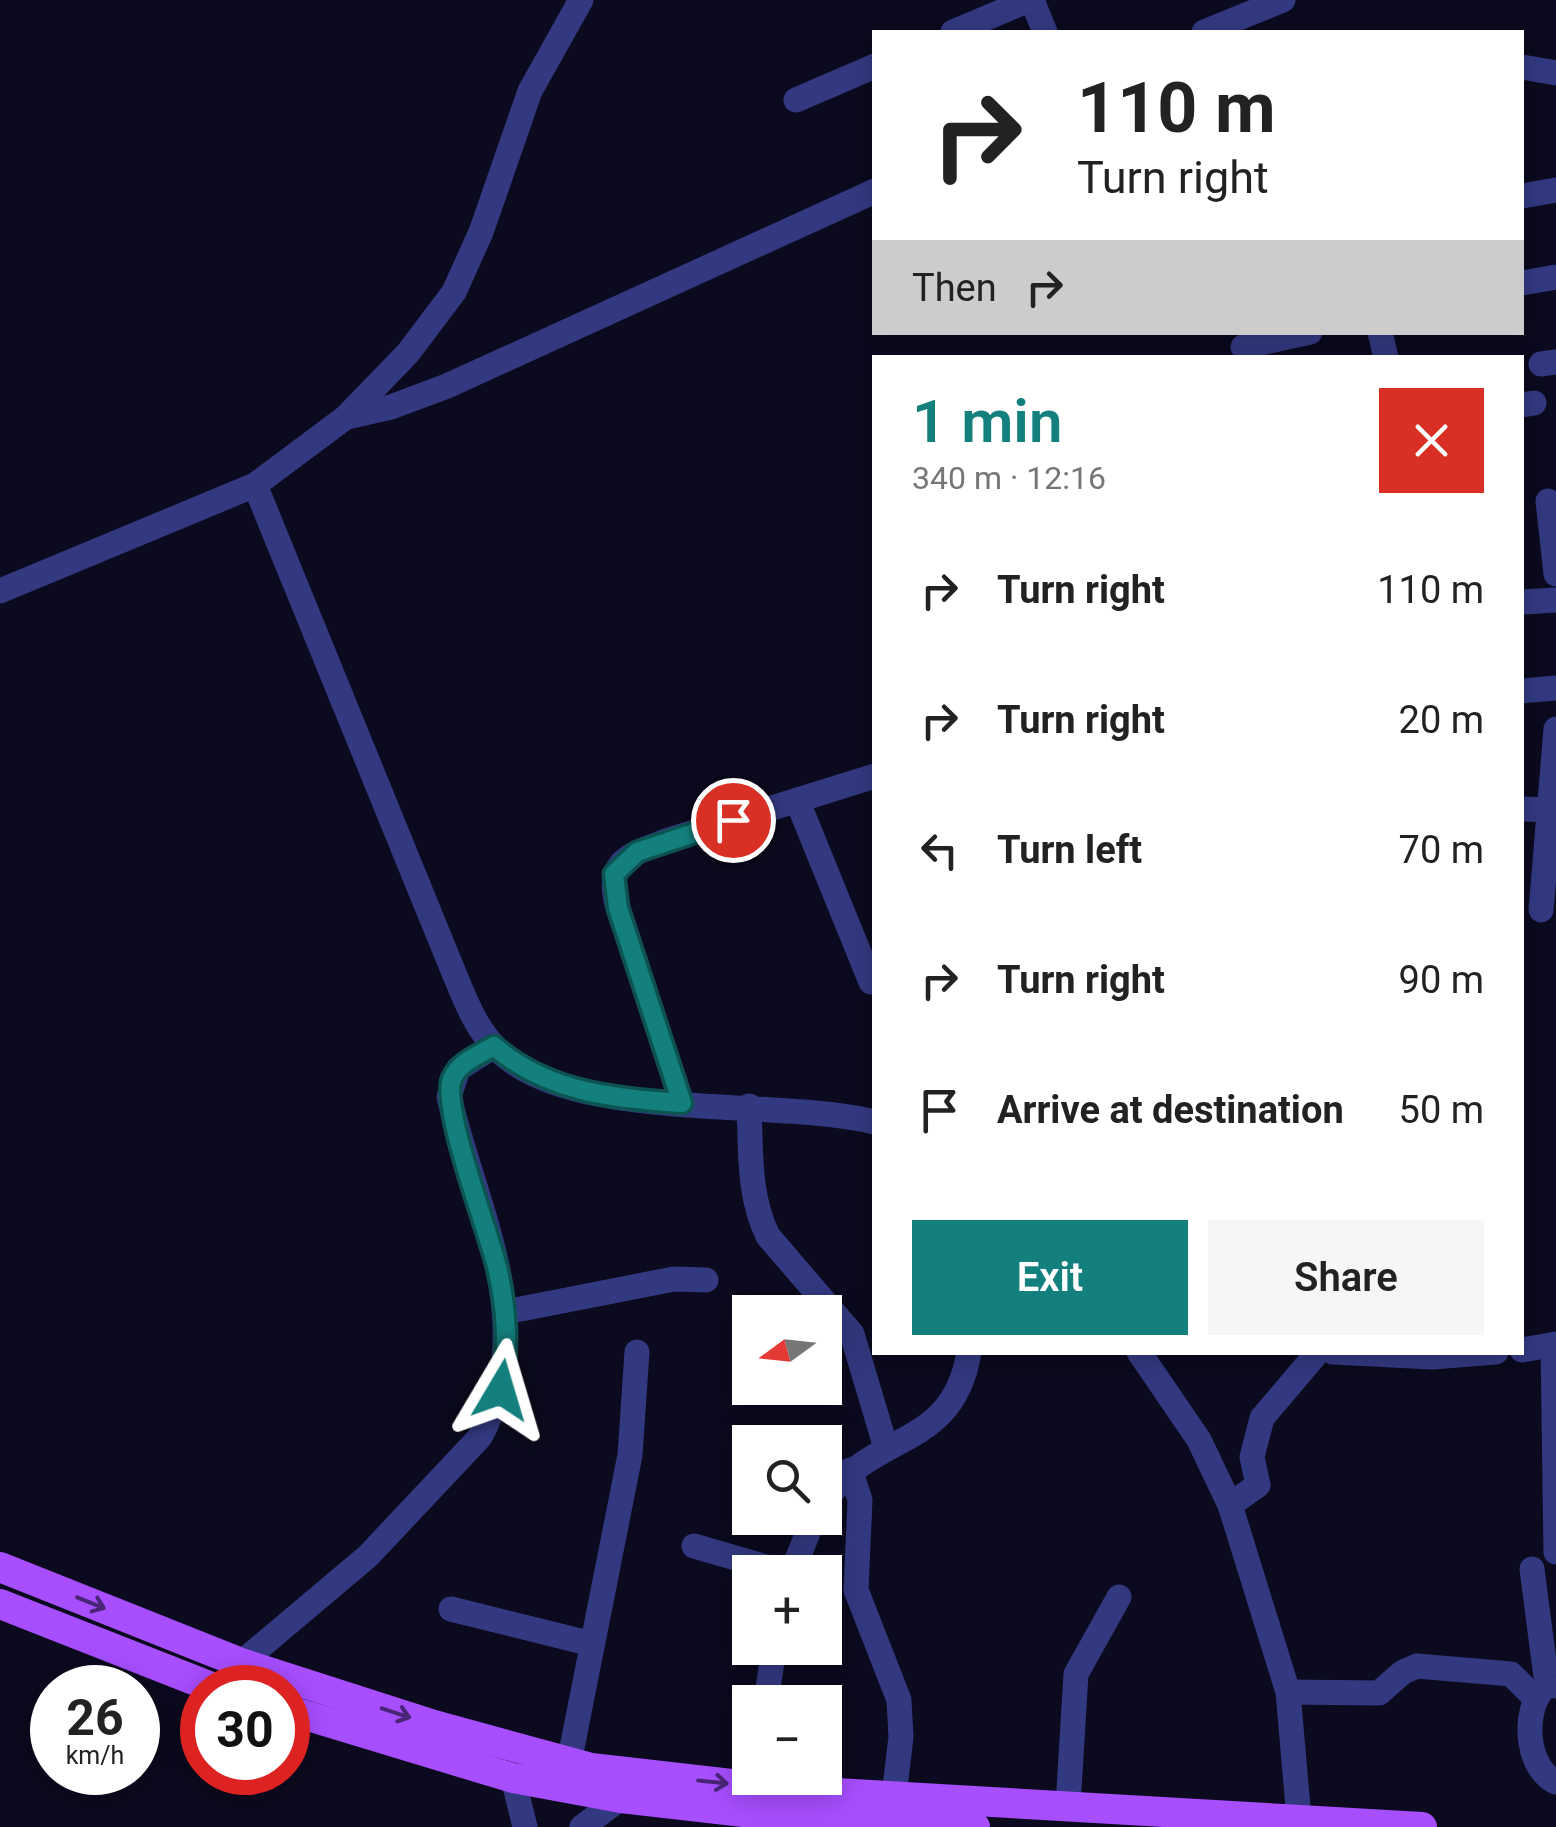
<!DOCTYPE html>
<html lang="en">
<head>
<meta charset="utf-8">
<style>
  body { margin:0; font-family:Roboto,sans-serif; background:#f6f6f6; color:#222; height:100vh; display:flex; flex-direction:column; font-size:38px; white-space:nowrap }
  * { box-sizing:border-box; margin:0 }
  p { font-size:32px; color:#767676 }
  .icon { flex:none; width:55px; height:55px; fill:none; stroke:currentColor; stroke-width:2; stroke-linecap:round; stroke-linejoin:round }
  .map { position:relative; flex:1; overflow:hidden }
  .drawer { position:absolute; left:872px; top:355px; width:652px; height:1000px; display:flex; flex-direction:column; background:#fff; border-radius:0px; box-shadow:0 5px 25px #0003 }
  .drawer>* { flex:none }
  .guide { position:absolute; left:872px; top:30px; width:652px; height:305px; border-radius:0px; box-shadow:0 5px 25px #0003; background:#fff; color:#222; overflow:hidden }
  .needle { width:65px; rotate:255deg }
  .buttons { position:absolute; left:732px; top:1295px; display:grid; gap:20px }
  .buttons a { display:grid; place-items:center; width:110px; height:110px; border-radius:0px; background:#fff; box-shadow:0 5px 25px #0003; font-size:50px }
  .speed { position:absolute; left:30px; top:1665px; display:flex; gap:20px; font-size:50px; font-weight:700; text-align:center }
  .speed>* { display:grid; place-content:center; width:130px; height:130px; border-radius:50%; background:#fff; box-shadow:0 5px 25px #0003; line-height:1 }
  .speed small { font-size:25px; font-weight:400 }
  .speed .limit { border:15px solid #d22; background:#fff; color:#111 }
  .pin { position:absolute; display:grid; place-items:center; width:85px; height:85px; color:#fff; margin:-42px; border:5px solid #fff; border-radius:50%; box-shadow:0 2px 10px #0007 }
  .me { position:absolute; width:110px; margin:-55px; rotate:7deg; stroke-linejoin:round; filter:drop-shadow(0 0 8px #0008) }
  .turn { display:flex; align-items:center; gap:35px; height:210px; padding:0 40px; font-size:45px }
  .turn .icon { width:130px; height:130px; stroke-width:2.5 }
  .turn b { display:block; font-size:70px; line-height:85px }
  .then { display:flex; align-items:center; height:95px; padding:0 40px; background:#0003; gap:20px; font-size:38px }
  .round { display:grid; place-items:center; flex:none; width:105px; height:105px; border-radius:0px; background:#f6f6f6 }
  .overview { display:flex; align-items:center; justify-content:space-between; height:170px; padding:0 40px }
  h1 { font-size:60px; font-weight:600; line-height:75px; color:#13807d }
  .button { display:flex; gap:20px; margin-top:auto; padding:20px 40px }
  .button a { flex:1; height:115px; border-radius:0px; background:#13807d; color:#fff; font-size:40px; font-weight:600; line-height:115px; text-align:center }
  .button a+a { background:#f6f6f6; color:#222 }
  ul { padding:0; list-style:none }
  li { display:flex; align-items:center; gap:30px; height:130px; padding:0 40px }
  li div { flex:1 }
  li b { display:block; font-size:38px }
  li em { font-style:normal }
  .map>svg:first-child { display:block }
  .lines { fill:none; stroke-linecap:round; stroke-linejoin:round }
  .minor { stroke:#323980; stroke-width:25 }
  .major { stroke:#a74eff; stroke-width:30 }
  .oneway { stroke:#492578 }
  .route-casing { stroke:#0c5351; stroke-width:25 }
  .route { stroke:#13807d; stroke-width:18 }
</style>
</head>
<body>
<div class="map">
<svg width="1556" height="1827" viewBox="0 0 1556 1827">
  <rect width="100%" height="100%" fill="#0b0a1e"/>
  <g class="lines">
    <g class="minor">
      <path d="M1032,0L1045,32"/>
      <path d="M953,32L1029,0"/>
      <path d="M1204,32L1283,0"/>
      <path d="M1522,67L1556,73"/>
      <path d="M796,100L875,66"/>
      <path d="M1522,196L1556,190"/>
      <path d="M1522,283L1556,277"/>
      <path d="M1380,332L1386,358"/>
      <path d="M1243,347L1310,332"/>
      <path d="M1541,364L1556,362"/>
      <path d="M1522,405L1534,403"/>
      <path d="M347,417L391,407L447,386L875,191"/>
      <path d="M255,485L454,973C465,999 475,1027 495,1047C568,1124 772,1097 875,1122"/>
      <path d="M1548,501L1556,574"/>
      <path d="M0,591L255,485L346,417L408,353L454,292L481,232L530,91L581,0"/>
      <path d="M1522,602L1556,600"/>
      <path d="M1522,691L1556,688"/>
      <path d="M797,800L871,982"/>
      <path d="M1522,809L1550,810"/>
      <path d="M1541,910L1556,729"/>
      <path d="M682,1103L618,908C604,860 629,855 669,840L875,776"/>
      <path d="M749,1106C751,1150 748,1196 768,1236L852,1334L886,1448"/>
      <path d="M505,1312L674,1279L706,1280"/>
      <path d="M1553,1345L1556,1552"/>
      <path d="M1522,1350L1556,1344"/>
      <path d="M1139,1352L1199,1440L1230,1505L1288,1692L1299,1819"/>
      <path d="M1333,1352L1432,1357L1496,1352"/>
      <path d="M850,1470L860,1500L856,1590L899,1700L901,1737L894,1796"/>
      <path d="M825,1501C873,1430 953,1451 969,1352"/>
      <path d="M1230,1505L1258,1485L1252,1457L1262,1418L1318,1352"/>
      <path d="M694,1546L784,1572"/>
      <path d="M1532,1569L1546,1677L1556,1686"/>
      <path d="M792,1572L814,1518"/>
      <path d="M451,1609L592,1644"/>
      <path d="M241,1663L368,1556L480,1437C541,1326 476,1210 449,1097L458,1069L494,1046"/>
      <path d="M1545,1687C1522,1708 1525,1768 1556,1782"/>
      <path d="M1288,1692L1379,1693L1403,1672L1417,1666L1511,1674L1534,1697"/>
      <path d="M766,1702L774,1648"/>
      <path d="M513,1778L525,1827"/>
      <path d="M566,1778L630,1455L637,1352"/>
      <path d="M1068,1806L1076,1674L1119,1597"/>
      <path d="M582,1827L621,1798"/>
    </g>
    <g class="major">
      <path d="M0,1567L241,1663L434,1725L591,1768L785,1790L1422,1827"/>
      <path d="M0,1604L214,1688"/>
      <path d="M288,1710L513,1778L621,1798L795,1818L975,1827"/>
    </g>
  </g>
  <defs><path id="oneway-shaft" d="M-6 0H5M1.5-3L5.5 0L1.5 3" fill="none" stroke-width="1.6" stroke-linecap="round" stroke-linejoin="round" transform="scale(2.5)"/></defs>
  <g class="oneway">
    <use href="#oneway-shaft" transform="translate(91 1603) rotate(22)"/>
    <use href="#oneway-shaft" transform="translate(396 1713) rotate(18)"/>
    <use href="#oneway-shaft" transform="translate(713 1782) rotate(6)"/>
  </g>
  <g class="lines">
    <g class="route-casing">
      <path id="route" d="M501,1390C509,1347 507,1310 497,1267C488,1230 441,1108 452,1079C459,1062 479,1055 494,1046C546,1092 615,1099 682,1103L618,908L614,874L637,852L733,820"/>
    </g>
    <use href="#route" class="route"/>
  </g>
</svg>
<div class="buttons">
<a><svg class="needle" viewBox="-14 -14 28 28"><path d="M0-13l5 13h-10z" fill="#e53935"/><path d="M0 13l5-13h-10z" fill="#767676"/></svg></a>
<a><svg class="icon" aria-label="search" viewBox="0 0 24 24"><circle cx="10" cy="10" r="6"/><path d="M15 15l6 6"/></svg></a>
<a>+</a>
<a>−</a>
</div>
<div class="speed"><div>26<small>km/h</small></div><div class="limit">30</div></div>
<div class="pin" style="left:733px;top:820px;background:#d93025"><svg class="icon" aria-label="arrive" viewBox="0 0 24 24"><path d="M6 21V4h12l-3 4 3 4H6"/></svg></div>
<svg class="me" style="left:501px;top:1390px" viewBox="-20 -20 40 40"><path d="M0-17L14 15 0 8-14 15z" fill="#13807d" stroke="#fff" stroke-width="4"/></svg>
<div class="guide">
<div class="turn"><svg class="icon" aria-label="right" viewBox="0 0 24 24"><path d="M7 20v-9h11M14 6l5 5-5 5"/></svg><div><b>110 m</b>Turn right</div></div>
<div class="then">Then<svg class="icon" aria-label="right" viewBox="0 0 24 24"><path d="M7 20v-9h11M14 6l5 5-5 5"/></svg></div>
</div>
<section class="drawer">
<div class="overview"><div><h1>1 min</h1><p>340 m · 12:16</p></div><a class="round" style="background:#d93025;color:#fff"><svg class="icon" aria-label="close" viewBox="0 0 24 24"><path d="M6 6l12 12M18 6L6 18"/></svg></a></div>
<ul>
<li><svg class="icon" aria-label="right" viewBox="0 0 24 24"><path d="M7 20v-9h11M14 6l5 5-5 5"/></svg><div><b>Turn right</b></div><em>110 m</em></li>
<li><svg class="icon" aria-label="right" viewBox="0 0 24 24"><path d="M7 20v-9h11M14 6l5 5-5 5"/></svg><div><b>Turn right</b></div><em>20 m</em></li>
<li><svg class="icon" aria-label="left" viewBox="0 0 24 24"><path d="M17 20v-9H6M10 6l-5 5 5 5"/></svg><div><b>Turn left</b></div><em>70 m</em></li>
<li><svg class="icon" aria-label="right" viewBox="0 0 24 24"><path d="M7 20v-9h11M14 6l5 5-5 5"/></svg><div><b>Turn right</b></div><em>90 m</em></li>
<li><svg class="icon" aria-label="arrive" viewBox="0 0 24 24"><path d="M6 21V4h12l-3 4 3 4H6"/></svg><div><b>Arrive at destination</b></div><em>50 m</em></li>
</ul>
<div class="button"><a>Exit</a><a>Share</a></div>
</section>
</div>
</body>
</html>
